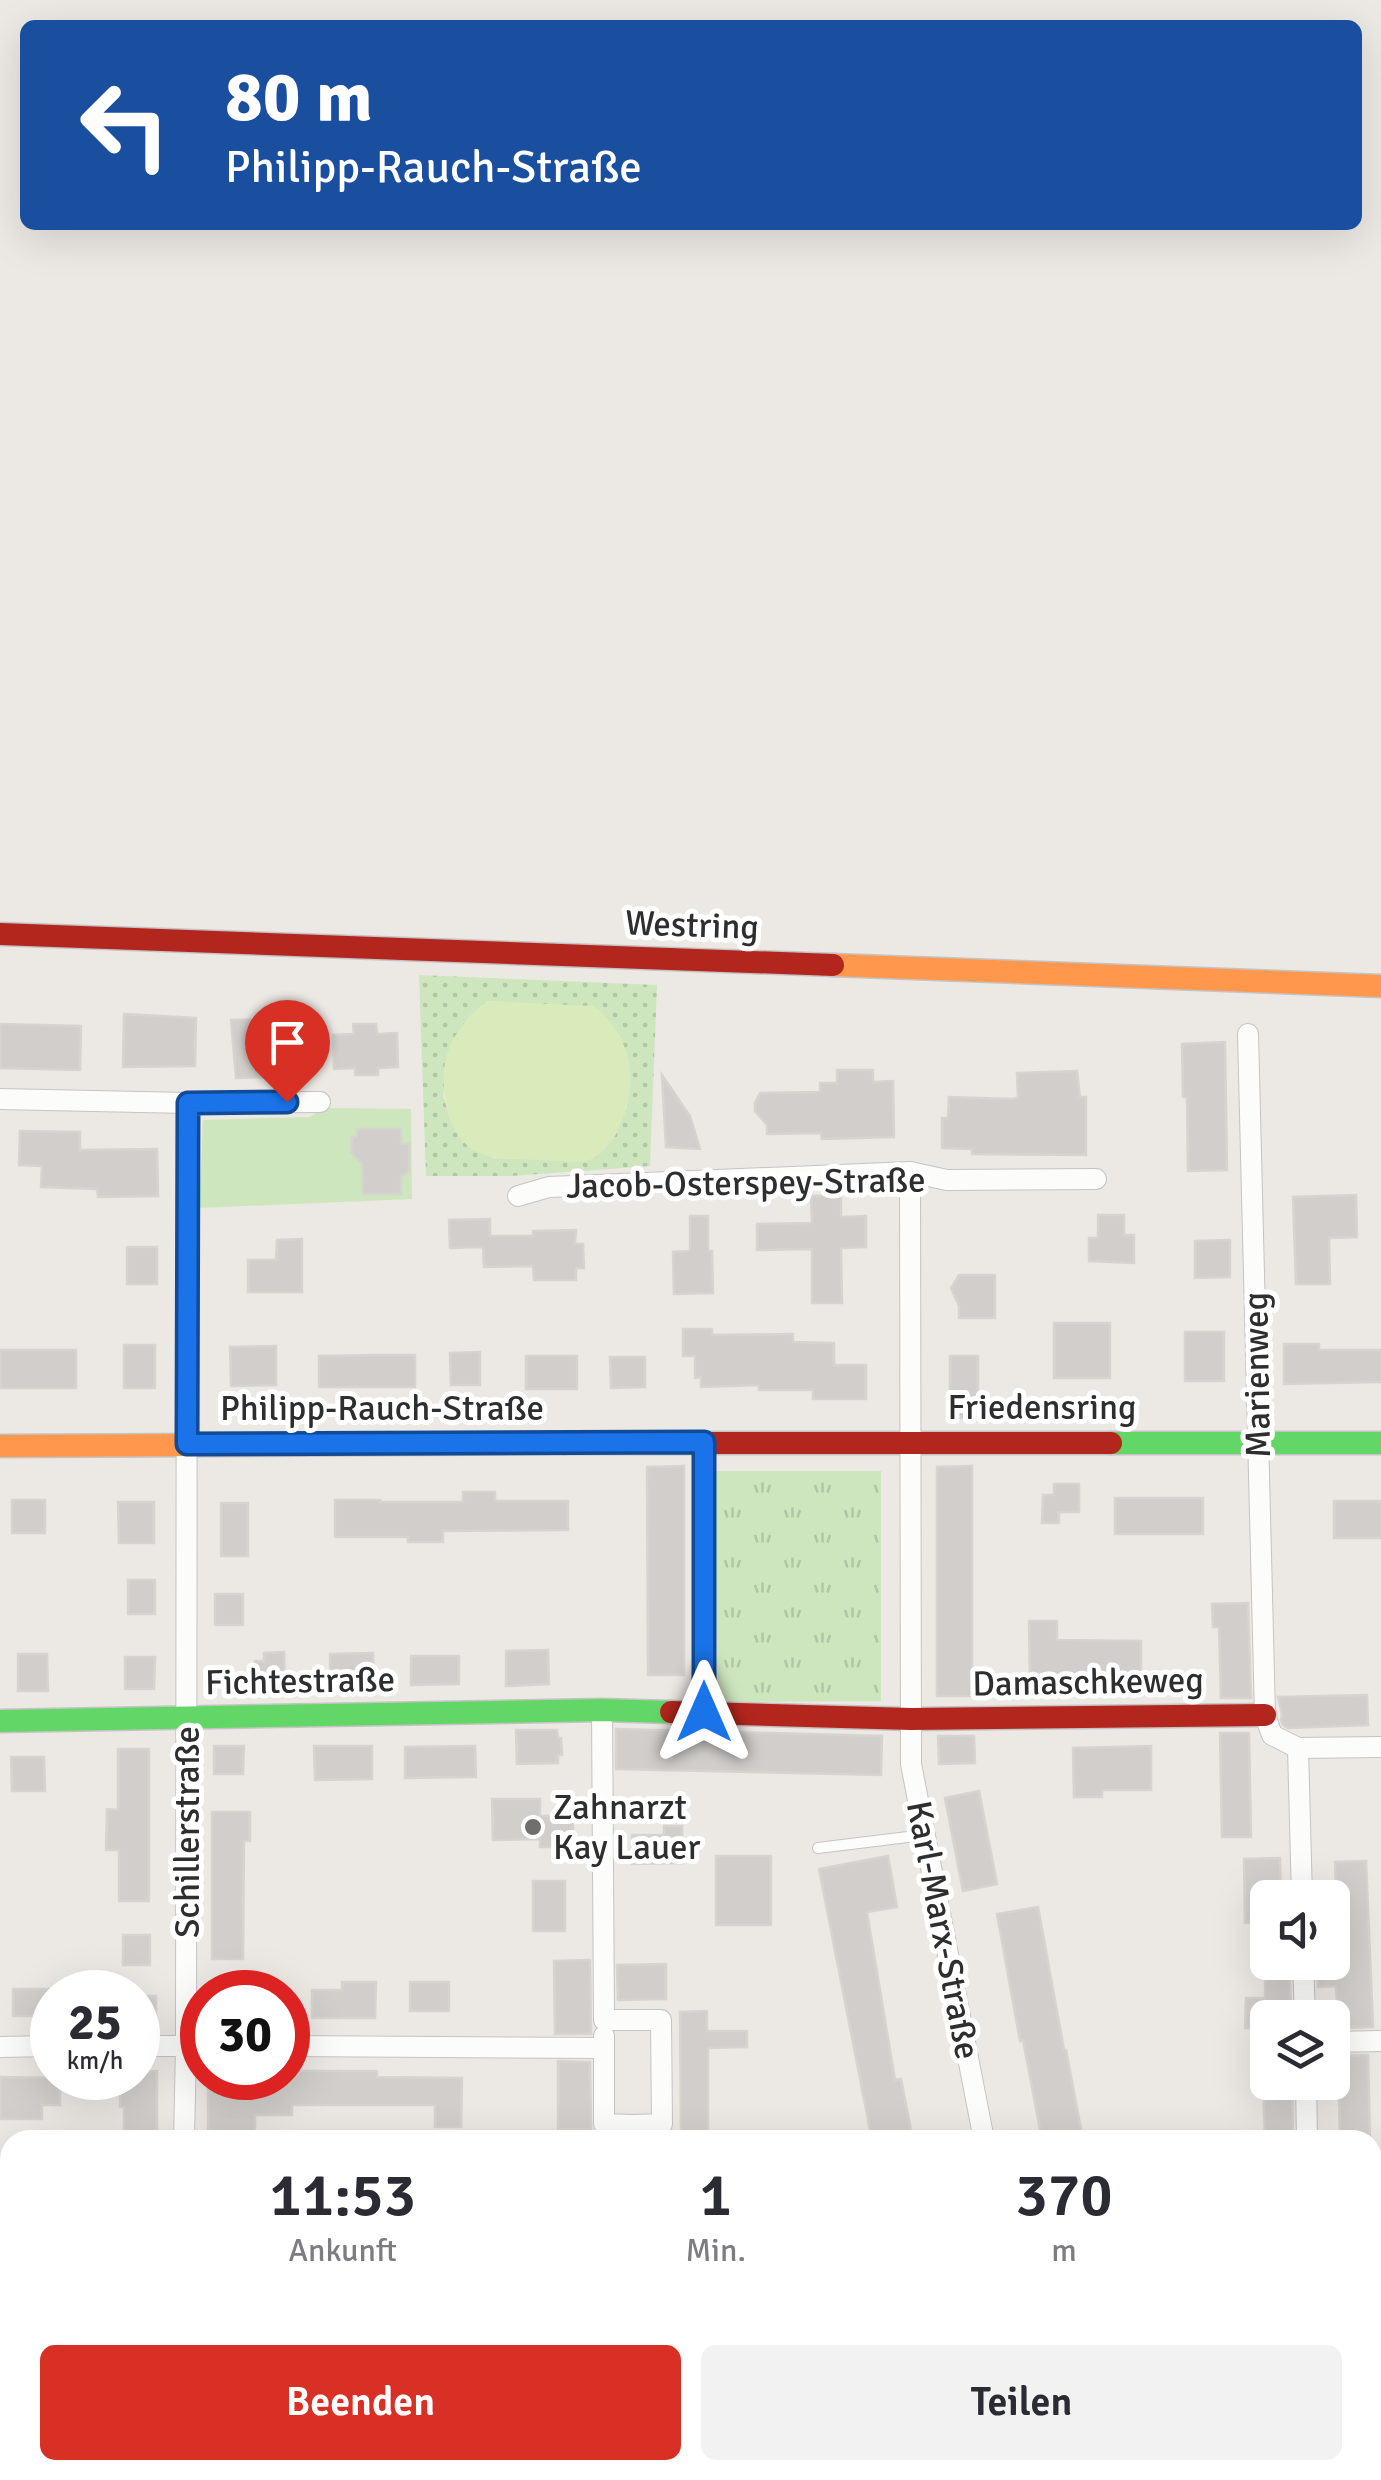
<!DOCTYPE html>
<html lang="de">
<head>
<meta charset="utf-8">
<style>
  body { margin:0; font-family:Signika,sans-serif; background:#f2f2f3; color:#2b2b33; height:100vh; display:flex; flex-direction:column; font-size:38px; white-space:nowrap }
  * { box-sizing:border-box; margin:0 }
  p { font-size:32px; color:#7c7c81 }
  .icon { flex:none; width:55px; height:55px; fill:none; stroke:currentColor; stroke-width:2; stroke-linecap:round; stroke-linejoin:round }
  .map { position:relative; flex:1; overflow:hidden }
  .side { position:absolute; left:0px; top:2130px; width:1382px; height:350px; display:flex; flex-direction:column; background:#fff; border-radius:30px 30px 0 0; box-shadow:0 10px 40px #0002 }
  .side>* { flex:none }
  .banner { position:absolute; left:20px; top:20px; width:1342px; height:210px; border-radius:15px; box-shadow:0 10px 40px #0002; background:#1a4fa0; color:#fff; overflow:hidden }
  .controls { position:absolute; left:1250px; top:1880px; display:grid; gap:20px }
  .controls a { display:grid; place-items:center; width:100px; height:100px; border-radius:15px; background:#fff; box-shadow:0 10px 40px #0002; font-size:50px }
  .speed { position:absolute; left:30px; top:1970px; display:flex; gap:20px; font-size:50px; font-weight:700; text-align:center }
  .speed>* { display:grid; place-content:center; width:130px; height:130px; border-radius:50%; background:#fff; box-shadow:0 10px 40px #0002; line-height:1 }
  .speed small { font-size:25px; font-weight:400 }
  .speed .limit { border:15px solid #d22; background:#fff; color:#111 }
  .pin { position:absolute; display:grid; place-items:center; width:85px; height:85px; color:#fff; margin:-102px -42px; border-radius:50% 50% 50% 0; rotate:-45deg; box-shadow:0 0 10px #0007 }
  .pin .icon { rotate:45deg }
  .me { position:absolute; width:110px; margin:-55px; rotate:0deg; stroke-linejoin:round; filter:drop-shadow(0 0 8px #0008) }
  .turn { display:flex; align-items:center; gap:35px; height:210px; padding:0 40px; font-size:45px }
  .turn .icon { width:130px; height:130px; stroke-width:2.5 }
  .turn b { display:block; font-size:70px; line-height:85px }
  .eta { display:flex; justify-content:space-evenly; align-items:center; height:170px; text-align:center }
  .eta b { font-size:60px; font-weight:600; line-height:70px }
  .primary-button { display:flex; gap:20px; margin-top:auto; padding:20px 40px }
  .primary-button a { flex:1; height:115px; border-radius:15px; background:#d93025; color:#fff; font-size:40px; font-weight:600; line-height:115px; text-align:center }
  .primary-button a+a { background:#f2f2f3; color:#2b2b33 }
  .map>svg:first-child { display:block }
  .grass { fill:url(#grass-dots); fill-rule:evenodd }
  .park { fill:url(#park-tufts) }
  .garden { fill:#cee6be }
  .pitch { fill:#d9eabb }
  .building { fill:#d1cecb; stroke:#d7d4d0; stroke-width:2.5 }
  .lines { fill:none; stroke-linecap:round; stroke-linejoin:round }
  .lane-casing { stroke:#c5c4c5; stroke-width:12 }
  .street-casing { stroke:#c5c4c5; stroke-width:22 }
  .fast-casing { stroke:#c5c4c5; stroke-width:25 }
  .slow-casing { stroke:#c5c4c5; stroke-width:25 }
  .jam-casing { stroke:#c5c4c5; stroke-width:25 }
  .lane { stroke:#fcfcfb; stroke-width:10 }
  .street { stroke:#fcfcfb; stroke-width:20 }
  .fast { stroke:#63d668; stroke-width:22 }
  .slow { stroke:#ff974d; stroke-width:22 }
  .jam { stroke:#b3261e; stroke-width:22 }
  .route-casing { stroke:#114b97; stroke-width:25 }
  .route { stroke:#1a73e8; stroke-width:18 }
  .poi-dot { fill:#706f6e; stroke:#fff; stroke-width:4 }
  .labels { text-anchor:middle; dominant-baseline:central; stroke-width:10; stroke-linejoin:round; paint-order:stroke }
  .street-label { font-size:35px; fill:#2e2e2e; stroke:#fff }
  .poi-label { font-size:35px; fill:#2e2e2e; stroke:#fff; text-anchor:start }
</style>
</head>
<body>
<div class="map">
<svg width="1381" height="2480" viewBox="0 0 1381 2480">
  <defs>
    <pattern id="grass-dots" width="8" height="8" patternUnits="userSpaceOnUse" patternTransform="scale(2.5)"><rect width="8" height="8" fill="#cee6be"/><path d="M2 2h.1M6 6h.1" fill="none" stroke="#b1c6a4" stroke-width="1.8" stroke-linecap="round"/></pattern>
    <pattern id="park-tufts" width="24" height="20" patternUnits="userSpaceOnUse" patternTransform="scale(2.5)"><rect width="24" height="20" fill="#cee6be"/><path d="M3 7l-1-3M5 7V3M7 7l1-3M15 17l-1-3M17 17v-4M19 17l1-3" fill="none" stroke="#b1c6a4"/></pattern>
  </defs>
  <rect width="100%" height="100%" fill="#ece8e4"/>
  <path class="grass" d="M419,975L657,985L650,1166L511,1176H426ZM487,1001L598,1009L620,1036L628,1059L630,1082L627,1107L615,1136L600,1152L586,1161L493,1158L451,1122L443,1095L468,1018Z"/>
  <path class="park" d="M715,1471H881V1701L717,1702Z"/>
  <g class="garden">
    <path d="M322,1108L411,1109L412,1199L199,1208L203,1120L310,1117Z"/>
    <rect x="462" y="2470" width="316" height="10"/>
  </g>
  <path class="pitch" d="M487,1001L593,1006C618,1023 632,1054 630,1085C629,1109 614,1153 587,1161C574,1164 541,1159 526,1159C506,1158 485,1160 468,1146C458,1138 452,1126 449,1114C435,1066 448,1032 487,1001Z"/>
  <g class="building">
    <path d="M124,1014L196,1018L195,1066L123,1067Z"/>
    <path d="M273,1019L277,1077L236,1078L231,1020Z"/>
    <path d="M0,1024L81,1026L80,1070L0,1068Z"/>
    <path d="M353,1024H376L377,1034L397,1033L398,1067L378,1068V1075H355V1068L334,1069L333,1035L354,1034Z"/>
    <path d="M1225,1042L1227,1170L1188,1171L1187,1097H1183L1182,1044Z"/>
    <path d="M837,1070H873V1082L893,1081L894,1137L822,1139L821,1133L767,1134V1125L755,1111V1103L760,1093L820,1092V1083H837Z"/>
    <path d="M1077,1071L1080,1097H1086V1155L972,1154V1149L942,1148V1118H948L949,1097L1012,1099L1018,1098L1017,1073Z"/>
    <path d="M662,1075L690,1116L700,1149L666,1147Z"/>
    <path d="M357,1129H401V1144H409V1171L401,1177V1194H363L362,1164L351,1152L352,1137H357Z"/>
    <path d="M20,1131L80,1132V1150L157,1149L158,1196L98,1197L97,1189L41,1187L42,1166L19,1165Z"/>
    <path d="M841,1195V1217L866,1216V1247L841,1248L842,1303H812V1249L757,1250V1224L812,1223L811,1196Z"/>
    <path d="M1356,1195L1357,1237L1329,1238L1330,1284H1296L1293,1197Z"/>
    <path d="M1098,1215H1124V1235H1134V1263L1089,1261V1238H1098Z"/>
    <path d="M690,1216H708V1251H712L713,1293L674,1294L673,1252L690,1251Z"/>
    <path d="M490,1219V1236H533V1231L576,1230L575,1244H583L584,1268H576V1280H534L533,1266L484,1267L483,1247L450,1248L449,1220Z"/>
    <path d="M302,1239V1292H248V1260H276L277,1240Z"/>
    <path d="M1230,1240V1277L1195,1278V1241Z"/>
    <rect x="127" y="1247" width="30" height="37"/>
    <path d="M959,1275H995V1318H959V1306L951,1288Z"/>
    <rect x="1054" y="1323" width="56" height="55"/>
    <path d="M683,1329H712V1335L793,1334V1342L834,1343V1365H866V1399H813V1390H759V1385L701,1387V1377L695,1378V1356H683Z"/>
    <rect x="1185" y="1332" width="39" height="49"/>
    <path d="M1284,1344H1319V1350H1381V1382L1284,1384Z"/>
    <rect x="124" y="1345" width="31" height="43"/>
    <path d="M276,1346V1385L231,1386L230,1347Z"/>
    <rect x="0" y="1350" width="76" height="38"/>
    <path d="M480,1352V1385H451L450,1353Z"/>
    <path d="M376,1355H415V1387H319V1356Z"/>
    <rect x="526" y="1356" width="51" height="33"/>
    <rect x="950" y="1356" width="28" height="62"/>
    <path d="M610,1357H645V1387L611,1388Z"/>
    <path d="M684,1466V1675H648L647,1467Z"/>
    <path d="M972,1466V1696H937V1467Z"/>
    <path d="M1054,1484H1079V1512H1059V1523H1042L1043,1495H1054Z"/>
    <path d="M463,1492H495V1501H568V1530L443,1531V1542H408V1537H335V1500H380V1502H463Z"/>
    <rect x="1115" y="1498" width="88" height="36"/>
    <rect x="12" y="1500" width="33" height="33"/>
    <rect x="1334" y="1501" width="47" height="37"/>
    <path d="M118,1502H154V1543H119Z"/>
    <rect x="221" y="1503" width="27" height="53"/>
    <rect x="128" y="1580" width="27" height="34"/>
    <rect x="215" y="1594" width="28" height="31"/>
    <path d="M1248,1603L1251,1698H1221L1219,1627H1213L1212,1604Z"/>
    <path d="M1029,1621H1057V1640L1141,1641V1680L1030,1681Z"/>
    <path d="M548,1650L549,1684L506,1686V1651Z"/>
    <path d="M284,1652L285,1688H255V1661H264V1653Z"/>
    <path d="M373,1653L374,1685H330V1654Z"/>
    <path d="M18,1654H47L48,1691H18Z"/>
    <path d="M411,1656H459V1684L411,1685Z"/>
    <path d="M125,1657H155L154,1689H125Z"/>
    <path d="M1367,1695L1368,1725L1288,1728L1283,1725L1281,1720L1282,1714L1278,1697Z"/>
    <path d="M616,1729L882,1736L881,1775L616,1769Z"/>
    <path d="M516,1730H557L558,1738H561L562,1755H558V1763L517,1764Z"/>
    <path d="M1220,1733H1249L1251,1837H1222Z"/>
    <path d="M938,1736H974L975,1763L939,1764Z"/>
    <path d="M214,1746H244L243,1774H214Z"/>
    <path d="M314,1746H372V1779L315,1780Z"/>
    <path d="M475,1746L476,1777L405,1778V1747Z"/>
    <path d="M1151,1746V1790H1102V1797H1074L1073,1748Z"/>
    <path d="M118,1749H149V1901H119V1850H106L107,1809L118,1810Z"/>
    <path d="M11,1757H44L45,1791H12Z"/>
    <path d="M979,1791L997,1884L963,1891L945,1798Z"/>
    <path d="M492,1799H540V1816L573,1815V1847H540V1839L493,1840Z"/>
    <path d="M212,1812H250V1841H244L243,1959H212Z"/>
    <path d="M664,1826H682L683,1863L632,1864V1835H664Z"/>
    <rect x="716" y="1856" width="55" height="69"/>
    <path d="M888,1856L897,1907L867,1912L895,2080L901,2079L913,2140H872L819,1869Z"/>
    <path d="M1280,1858L1281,1898H1268V1922L1245,1923L1244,1859Z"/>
    <path d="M1366,1861L1373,2027L1338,2028L1336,1986L1318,1987L1317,1962H1332V1955H1336V1949H1338L1335,1862Z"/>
    <rect x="533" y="1881" width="32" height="50"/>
    <path d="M1038,1907L1064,2050H1066L1083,2140H1042L1023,2040L1020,2041L997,1914Z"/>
    <rect x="123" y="1935" width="27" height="30"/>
    <path d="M590,1960L591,2034H555L554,1961Z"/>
    <path d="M1265,1962H1289L1291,2011H1275V2018H1268V2029L1245,2028L1246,1998H1265Z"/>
    <path d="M666,1964V1999L618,2000L617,1965Z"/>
    <path d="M342,1982H376L375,2018H312V1990H342Z"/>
    <rect x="410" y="1982" width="39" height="29"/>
    <rect x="13" y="1989" width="36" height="27"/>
    <rect x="138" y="1996" width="18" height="32"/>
    <path d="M707,2011V2031H747V2047L708,2048V2136H681L680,2012Z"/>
    <path d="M1368,2055L1370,2140H1340L1338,2056Z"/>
    <path d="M558,2061L590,2062L591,2129H558Z"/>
    <path d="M157,2071V2140H124V2107H120V2078H138V2072Z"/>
    <path d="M288,2071H377V2077L462,2078L461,2127H435V2105H292V2115H255V2140H208V2078H288Z"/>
    <path d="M0,2077L60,2078V2105H42V2119H0Z"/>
    <path d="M1263,2082H1292L1293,2140H1265Z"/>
  </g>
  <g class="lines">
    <g class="lane-casing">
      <path id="lane" d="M818,1848L924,1835"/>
    </g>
    <g class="street-casing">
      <g id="street">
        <path d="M1248,1034L1265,1715L1272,1735L1298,1748L1381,1747"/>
        <path d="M0,1099L187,1103L320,1102"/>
        <path d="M910,1172L911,1764L984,2140"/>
        <path d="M518,1196L549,1187L910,1172L947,1180L1096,1179"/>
        <path d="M704,1442V1712"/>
        <path d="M602,1710L604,2020H661L662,2124L634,2125V2140"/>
        <path d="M1298,1748L1302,1898"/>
        <path d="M1303,1962L1305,2018"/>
        <path d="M604,2036V2124L634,2125"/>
        <path d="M1332,2042L1381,2041"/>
        <path d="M138,2046H202"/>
        <path d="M288,2046L604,2048"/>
        <path d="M0,2047L52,2046"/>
        <path d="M1306,2082L1307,2140"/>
        <path d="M184,2140L186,2046L187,1103"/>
        <path d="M1372,2337L1381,2336"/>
        <path d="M0,2375L10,2379"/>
        <path d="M449,2470V2480"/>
        <path d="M1014,2470V2480"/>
        <path d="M1320,2470V2480"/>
        <path d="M228,2480L229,2470"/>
      </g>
    </g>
    <g class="fast-casing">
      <g id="fast">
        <path d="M1111,1443H1381"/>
        <path d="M0,1721L602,1710L671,1712"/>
      </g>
    </g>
    <g class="slow-casing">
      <g id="slow">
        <path d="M833,965L1381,986"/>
        <path d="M0,1446L565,1443"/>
      </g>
    </g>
    <g class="jam-casing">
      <g id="jam">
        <path d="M0,934L833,965"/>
        <path d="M565,1443H1111"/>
        <path d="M671,1712L911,1719L1265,1715"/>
      </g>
    </g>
    <use href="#lane" class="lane"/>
    <use href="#street" class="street"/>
    <use href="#fast" class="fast"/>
    <use href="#slow" class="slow"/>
    <use href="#jam" class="jam"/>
  </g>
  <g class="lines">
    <g class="route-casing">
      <path id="route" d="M287,1102L188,1103L187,1444L704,1442V1712"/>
    </g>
    <use href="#route" class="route"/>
  </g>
  <circle class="poi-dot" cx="533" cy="1827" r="10"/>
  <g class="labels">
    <g class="street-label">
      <text transform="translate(692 925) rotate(2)">Westring</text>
      <text transform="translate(746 1183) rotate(-1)">Jacob-Osterspey-Straße</text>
      <text transform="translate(1257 1375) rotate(-91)">Marienweg</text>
      <text x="1042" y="1407">Friedensring</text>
      <text x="382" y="1408">Philipp-Rauch-Straße</text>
      <text transform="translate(300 1681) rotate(-1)">Fichtestraße</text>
      <text transform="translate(1088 1682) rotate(-1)">Damaschkeweg</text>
      <text transform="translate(187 1832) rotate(-90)">Schillerstraße</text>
      <text transform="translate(943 1930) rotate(79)">Karl-Marx-Straße</text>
    </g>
    <g class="poi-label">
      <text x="553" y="1807">Zahnarzt<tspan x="553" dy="40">Kay Lauer</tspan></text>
    </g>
  </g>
</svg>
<div class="controls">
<a><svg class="icon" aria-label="sound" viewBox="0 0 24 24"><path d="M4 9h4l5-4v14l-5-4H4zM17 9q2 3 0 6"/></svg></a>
<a><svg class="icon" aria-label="layers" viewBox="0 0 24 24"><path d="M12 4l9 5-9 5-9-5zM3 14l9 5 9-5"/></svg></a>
</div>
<div class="speed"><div>25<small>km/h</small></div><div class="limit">30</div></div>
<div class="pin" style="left:287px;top:1102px;background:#d93025"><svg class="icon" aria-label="arrive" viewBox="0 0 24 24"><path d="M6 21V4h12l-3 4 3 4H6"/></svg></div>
<svg class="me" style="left:704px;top:1712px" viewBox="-20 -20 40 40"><path d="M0-17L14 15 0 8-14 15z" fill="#1a73e8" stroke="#fff" stroke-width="4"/></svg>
<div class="banner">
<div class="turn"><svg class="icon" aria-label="left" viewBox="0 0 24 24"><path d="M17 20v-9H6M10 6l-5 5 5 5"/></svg><div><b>80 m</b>Philipp-Rauch-Straße</div></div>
</div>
<section class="side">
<div class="eta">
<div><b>11:53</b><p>Ankunft</p></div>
<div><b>1</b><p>Min.</p></div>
<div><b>370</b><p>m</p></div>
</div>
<div class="primary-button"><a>Beenden</a><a>Teilen</a></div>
</section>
</div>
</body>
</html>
